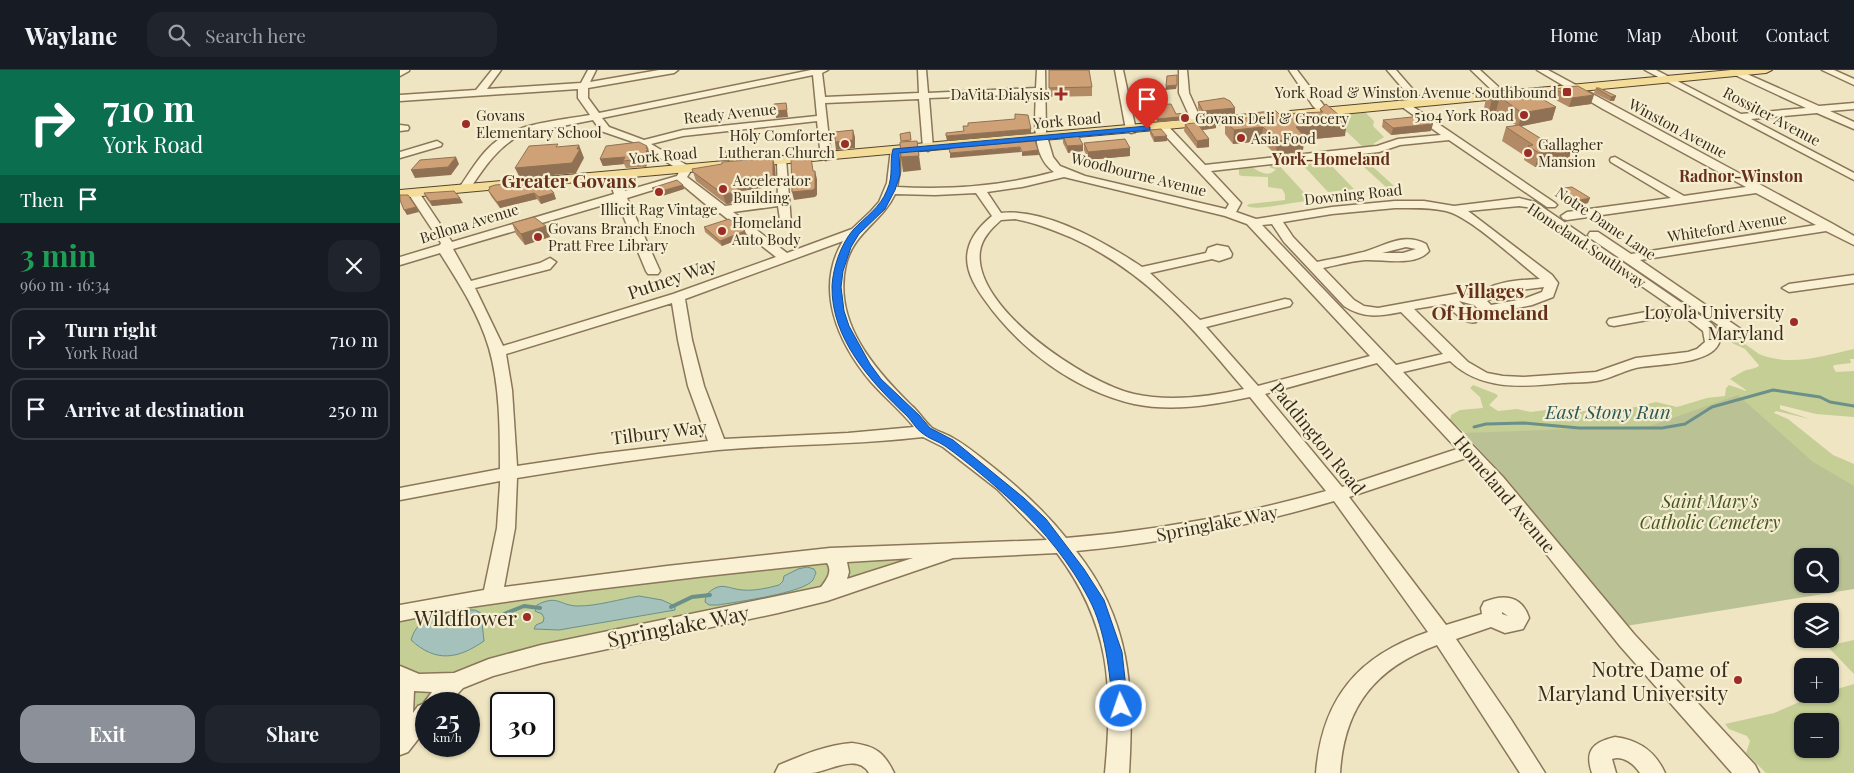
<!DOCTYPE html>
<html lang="en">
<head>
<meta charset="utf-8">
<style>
  body { margin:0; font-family:"Playfair Display",serif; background:#20242c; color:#f1f3f6; height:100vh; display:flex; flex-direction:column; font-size:19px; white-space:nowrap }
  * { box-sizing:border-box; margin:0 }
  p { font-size:16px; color:#9ea1a6 }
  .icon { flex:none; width:28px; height:28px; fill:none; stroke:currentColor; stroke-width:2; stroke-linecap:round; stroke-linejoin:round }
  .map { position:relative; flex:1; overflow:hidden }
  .side { display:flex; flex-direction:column; background:#171b24; width:400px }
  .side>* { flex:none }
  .banner { background:#0b6e4f; color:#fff; overflow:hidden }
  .buttons { position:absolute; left:1394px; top:478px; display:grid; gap:10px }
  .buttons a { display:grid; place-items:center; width:45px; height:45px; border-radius:10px; background:#171b24; box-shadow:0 1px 4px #0004; font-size:25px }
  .speed { position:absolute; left:15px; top:622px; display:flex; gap:10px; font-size:25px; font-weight:700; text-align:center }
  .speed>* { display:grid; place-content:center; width:65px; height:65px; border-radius:50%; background:#171b24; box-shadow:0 1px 4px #0004; line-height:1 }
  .speed small { font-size:12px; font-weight:400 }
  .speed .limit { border:2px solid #111; border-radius:8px; background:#fff; color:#111 }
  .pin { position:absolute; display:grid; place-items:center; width:42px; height:42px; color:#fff; margin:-51px -21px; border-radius:50% 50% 50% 0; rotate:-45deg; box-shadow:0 0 5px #0007 }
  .pin .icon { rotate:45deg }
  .me { position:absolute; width:55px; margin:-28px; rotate:357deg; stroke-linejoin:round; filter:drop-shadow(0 0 4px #0008) }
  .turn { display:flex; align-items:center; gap:18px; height:105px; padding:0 20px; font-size:22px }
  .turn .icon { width:65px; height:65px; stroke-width:2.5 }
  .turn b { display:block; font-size:35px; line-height:42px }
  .then { display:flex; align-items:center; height:48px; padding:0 20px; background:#0003; gap:10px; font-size:19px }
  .round { display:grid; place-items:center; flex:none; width:52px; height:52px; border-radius:15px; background:#20242c }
  .headline { display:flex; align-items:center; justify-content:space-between; height:85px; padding:0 20px }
  h1 { font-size:30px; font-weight:700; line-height:38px; color:#1e9e55 }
  .primary-button { display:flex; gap:10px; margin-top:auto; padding:10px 20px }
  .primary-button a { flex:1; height:58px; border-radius:15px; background:#8c9099; color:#fff; font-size:20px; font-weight:700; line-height:58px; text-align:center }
  .primary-button a+a { background:#20242c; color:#f1f3f6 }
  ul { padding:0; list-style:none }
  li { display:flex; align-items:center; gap:15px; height:62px; margin:0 10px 8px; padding:0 10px; border:2px solid #363941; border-radius:15px }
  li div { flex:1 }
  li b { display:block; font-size:19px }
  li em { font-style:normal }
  header { display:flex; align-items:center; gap:30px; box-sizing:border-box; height:70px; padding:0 25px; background:#171b24; border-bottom:1px solid #363941 }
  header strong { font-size:24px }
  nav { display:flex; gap:28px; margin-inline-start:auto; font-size:18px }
  .search { width:350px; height:45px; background:#20242c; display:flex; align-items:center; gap:12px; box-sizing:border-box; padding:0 18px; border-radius:15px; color:#9ea1a6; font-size:19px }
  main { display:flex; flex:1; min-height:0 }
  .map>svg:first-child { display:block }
  .green { fill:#c4ce95; fill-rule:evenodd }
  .cemetery { fill:#bac295; fill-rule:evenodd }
  .water { fill:#a4c2bb; stroke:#6b9089 }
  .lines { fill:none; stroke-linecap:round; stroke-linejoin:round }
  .stream-far1 { stroke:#6b9089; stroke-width:3 }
  .stream { stroke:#6b9089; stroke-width:4 }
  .minor-casing { stroke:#8a7658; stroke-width:3 }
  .major-casing { stroke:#57432d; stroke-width:2 }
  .minor { fill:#faf1d5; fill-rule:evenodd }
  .major { fill:#f4dd98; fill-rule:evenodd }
  .wall { fill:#b28a65 }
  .shaded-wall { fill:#917153 }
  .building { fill:#cfa176; stroke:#917153 }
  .route { fill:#1a73e8; stroke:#114b97 }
  .poi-dot { fill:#9b2d26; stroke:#f6eed1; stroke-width:2 }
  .labels { text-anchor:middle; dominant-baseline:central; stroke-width:4.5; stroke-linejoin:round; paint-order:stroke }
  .far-poi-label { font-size:15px; fill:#392c1d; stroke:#f6eed1; text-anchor:start }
  .far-street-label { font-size:15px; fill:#392c1d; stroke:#f6eed1 }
  .far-neighbourhood-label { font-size:16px; font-weight:bold; fill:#67301b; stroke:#f6eed1 }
  .street-label { font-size:18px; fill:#392c1d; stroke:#f6eed1 }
  .poi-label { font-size:18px; fill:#392c1d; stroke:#f6eed1; text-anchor:end }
  .park-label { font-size:18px; font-style:italic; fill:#465623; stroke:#f6eed1 }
  .far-district-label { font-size:19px; font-weight:bold; fill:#67301b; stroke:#f6eed1 }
  .neighbourhood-label { font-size:19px; font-weight:bold; fill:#67301b; stroke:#f6eed1 }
  .water-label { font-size:19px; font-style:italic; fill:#2c5959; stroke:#f6eed1 }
  .near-poi-label { font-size:21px; fill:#392c1d; stroke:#f6eed1; text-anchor:end }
  .near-street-label { font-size:21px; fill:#392c1d; stroke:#f6eed1 }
</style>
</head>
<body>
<header>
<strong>Waylane</strong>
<div class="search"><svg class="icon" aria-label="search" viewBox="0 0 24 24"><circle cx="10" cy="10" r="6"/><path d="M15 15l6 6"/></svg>Search here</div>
<nav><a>Home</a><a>Map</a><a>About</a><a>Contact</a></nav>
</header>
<main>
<section class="side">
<div class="banner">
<div class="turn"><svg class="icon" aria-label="right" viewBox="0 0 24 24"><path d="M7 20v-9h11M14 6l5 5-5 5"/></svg><div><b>710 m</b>York Road</div></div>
<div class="then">Then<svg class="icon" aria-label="arrive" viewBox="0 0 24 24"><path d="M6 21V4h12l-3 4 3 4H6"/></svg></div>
</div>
<div class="headline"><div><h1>3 min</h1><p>960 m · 16:34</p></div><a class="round"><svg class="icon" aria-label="close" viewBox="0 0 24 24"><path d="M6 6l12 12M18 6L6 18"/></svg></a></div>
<ul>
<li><svg class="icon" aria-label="right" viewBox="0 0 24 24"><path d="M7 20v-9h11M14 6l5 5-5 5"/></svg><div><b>Turn right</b><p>York Road</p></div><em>710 m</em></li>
<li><svg class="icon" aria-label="arrive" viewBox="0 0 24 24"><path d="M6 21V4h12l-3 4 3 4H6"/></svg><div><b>Arrive at destination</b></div><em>250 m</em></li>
</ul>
<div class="primary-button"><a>Exit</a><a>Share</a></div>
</section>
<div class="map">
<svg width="1454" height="703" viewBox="0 0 1454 703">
  <rect width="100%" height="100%" fill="#efe5c2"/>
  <g class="green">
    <path d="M964,41L974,51L973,56L984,67L973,74L977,78L965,79L929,45Z"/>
    <path d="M961,86L994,116L986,117L953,87Z"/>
    <path d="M923,87L954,119L928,122L901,93L887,91Z"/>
    <path d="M878,94L908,127L905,131L900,132C887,133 858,141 847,136L849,134L885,130V124L882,119L868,117V107L842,106L839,105V99L852,97C859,102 869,108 876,99L871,98L869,95Z"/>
    <path d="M1294,240L1300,242L1359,284C1391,297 1422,286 1454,279V289H1450L1451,293L1434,295L1433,297L1436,302L1454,301V347L1416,344L1380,335V339L1410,349L1376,341L1374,343L1388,349L1433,385L1454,394V426L1067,365L1050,350L1051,345L1060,340L1083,338L1080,327L1070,318L1073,315L1096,324L1098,326L1089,335L1098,341L1117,339L1131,342L1153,339L1168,344L1183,341H1218L1256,332L1277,337L1307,328L1325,326L1326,318L1329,315L1346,321V320L1330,309C1334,307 1341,302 1346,300C1351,299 1354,299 1359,296L1358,294L1345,279L1332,273L1325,263Z"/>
    <path d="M528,486L419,521L137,580L26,634L11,652V620L0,593V547L93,530L441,488Z"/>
    <path d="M1454,570V604L1427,576Z"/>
    <path d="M1454,614V703H1366L1346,683L1350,671L1347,666L1329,659L1325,654L1374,643L1418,624H1430V621ZM1402,651H1430V679H1402Z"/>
  </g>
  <path class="cemetery" d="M1338,325L1413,392L1454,416V519L1226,556L1101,403L1064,363L1250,356ZM1402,486H1430V514H1402Z"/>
  <g class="water">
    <path d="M407,497L414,499L416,503C415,504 414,509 413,510C404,523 336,532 318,535H309L305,532L306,525C321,510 327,519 343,520C355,521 368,518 379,515L383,511L384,506L398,499Z"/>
    <path d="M239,526L262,530L275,536V540L159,560L134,559L136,555L143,552L144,548L142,544L135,541L137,535C158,524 160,536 178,536C198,536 220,529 239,526Z"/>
    <path d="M61,540H75L81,543L84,571C58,589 36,593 11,570C18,546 39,543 61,540Z"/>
  </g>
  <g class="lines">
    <path class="stream-far1" d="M1074,357L1086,354L1124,353L1179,358H1262L1285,354L1312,337L1373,320L1420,327L1430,332L1454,336"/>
    <g class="stream">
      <path d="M271,537L292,527L310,525"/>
      <path d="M99,546L124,536L140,538"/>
      <path d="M83,550L93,547"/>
    </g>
    <g class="minor-casing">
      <g id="minor">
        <path d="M0,0H9V1L0,6Z"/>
        <path d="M92,0H101L87,19L181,13L188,0H196L190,12L259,0H278L274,3L188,18V28L199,43L411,0H428L422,3L425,27L519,23L518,0H526L528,23L636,18L637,0H645L646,63L653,87L660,96L685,106L826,139L829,134L759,59V55H767L805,95L977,76L998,69L1041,65L998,34L1003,31L1006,32L1155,133L1157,135L1155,137H1147L1049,70L1000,75L979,82L811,101L841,133L836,142L856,149L932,137L995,131H1024L1054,136L1119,128L1135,132L1311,253C1316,258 1322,266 1319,273C1311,294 1260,294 1241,297C1227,299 1214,307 1201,310C1189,313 1175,312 1163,313C1123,317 1081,321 1050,291L1003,302L1103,407L1234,564L1355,695L1359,703H1332L1220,576L1091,415L1066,388L949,427L1046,555L1082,544L1081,538L1084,532C1103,524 1122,525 1129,548L1123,559L1105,563L1091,557L1056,569L1110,648L1145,703H1120L1037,575C975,598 944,637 940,703H916C922,628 958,586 1028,562L934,431C849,456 764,473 676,481C731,550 734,619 729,703H705C713,617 711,555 657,483L553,488L427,531L378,543L141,593L93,606L63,618L48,634H26V659L8,682L0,685V596L19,604L54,603L89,589L141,575L421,517C426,510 433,502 427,493L306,506L189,520L70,537L0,551V535L84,520L97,458L100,414V411L0,430V418L100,399C100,360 100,316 89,278C79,244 59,213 40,183L0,195V187L40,175L41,173L8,123L10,121H18L52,172L214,124L208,105L210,103H218L225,121L277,106L280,100L233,72L201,61L193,50L122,64C97,77 84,98 69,120H61L59,118C71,101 81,82 98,70C120,53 162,50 190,45L178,28V19L0,31V25L76,20ZM413,5L417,46L283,60L244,70L209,57L202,48ZM636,24C635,49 631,86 654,102C603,116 550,120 497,117L500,101V81L495,78L491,79L487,113L479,132L471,141L452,159L387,183L333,142L378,136L381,156H389L391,153L386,89L382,88L377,91L378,129L325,136L287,107L292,99L290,97L251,74L283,66L417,51L421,87L426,90L431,87L425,33L519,29L523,78L528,81L533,78L529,28ZM664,107L825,146L847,154L970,286L858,316L806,257L890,236L892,233L890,230L885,229L800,250L750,203L812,189L819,191L831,187L832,184L828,177L817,175L808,178L806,183L742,197C706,173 646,138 601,143L587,122L622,117ZM279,112L316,143H320L376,187L273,224L103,276L75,218L150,199L156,192L150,188L140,193L71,211L53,179L217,131L246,201L248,204H258L260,201L227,128ZM576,123L592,146C581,155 571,166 568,180C564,198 574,215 584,229C619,279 674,320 734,334C772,342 813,335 850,327L926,421C841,445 754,461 666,468C643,439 614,413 584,390C574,382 564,374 553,368C546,364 539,362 532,358C525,352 519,342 512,336C474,299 432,251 446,194C454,162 482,152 495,124L535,125ZM1119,136L1127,137L1272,237L1209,249L1207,252L1209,255L1214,256L1281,244L1303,261L1305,272L1297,279L1288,282L1236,288L1196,302L1123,307L1103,306L1087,303L1068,292L1014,239L1045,234C1054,241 1064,255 1076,252L1078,249L1059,231L1074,235L1083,243L1088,244L1132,235L1153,227L1158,213L1152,205L1068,141ZM995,138C1012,138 1029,137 1046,141C1071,147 1118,192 1140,209C1121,210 1089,211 1076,227L1060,223L978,238L964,236L954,230L923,198C937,195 951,191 965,190C983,189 1016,197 1029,181L1026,174C1001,161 983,178 959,183C945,187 931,189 917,192L893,167L883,152L932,144ZM615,149C634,152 653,160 670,167C747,202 791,256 844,319C809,327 769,332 734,324C686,313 572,238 580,181C582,168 591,159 601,150ZM872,154L884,172L944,236C964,249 979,246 1001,242L1043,284L996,295L862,155ZM443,171C414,219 438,273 471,312C485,328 501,341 514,357L448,363L324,369L304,316L292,270L285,229ZM1006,177L1016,179L1003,183H982ZM1144,217L1142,222L1123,229L1091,235L1087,231L1104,222ZM272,233L278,270L288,316L308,371L198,384L117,396L112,320L106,284ZM977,293L1057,379L942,417L865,324ZM523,367L543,377L597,419L647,470L430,478L267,496L104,517L115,458L117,408C184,397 251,387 318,380C386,374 455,375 523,367ZM513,488L447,509L449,502L447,492ZM1102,542L1108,546L1102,544ZM14,621L32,622L23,634L18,636L13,643Z"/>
        <path d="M715,0H723L736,60L735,62L731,63L726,60Z"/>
        <path d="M779,0H787L789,23L803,54L802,56L798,57L793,54L779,23Z"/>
        <path d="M889,0H897L928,41L926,43H920L913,36Z"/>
        <path d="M987,0H996L1022,30V34H1016Z"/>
        <path d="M1071,0H1080L1104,22V26H1098Z"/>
        <path d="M1137,0H1148L1433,154L1454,166V175L1426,161L1240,190L1348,264L1346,267H1336L1190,168L1188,165L1190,162H1198L1231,184L1416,155L1356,123L1167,150L1163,149L1161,146L1167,142L1271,128L1211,92L1210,90L1211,88L1215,87L1284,126L1346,117L1203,39Z"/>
        <path d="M1245,0H1256L1341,44L1406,38L1335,5V1L1338,0L1419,36L1454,33V39L1430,41L1454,52V59L1417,43L1351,49L1454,103V110Z"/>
        <path d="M1422,0H1434L1454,9V15Z"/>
        <path d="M0,55L8,56L9,58L8,60L0,61Z"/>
        <path d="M37,71L42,74L41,76L0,88V82Z"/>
        <path d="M1454,205V213L1389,222L1382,218L1389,214Z"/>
        <path d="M1215,667C1239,670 1255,681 1265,703H1240C1234,694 1223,685 1212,689L1216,703H1192C1184,680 1194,672 1215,667Z"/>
        <path d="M452,673C475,676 484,682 494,703H469C457,682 428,702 411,703C399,703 387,703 375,703L379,695C403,685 426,675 452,673Z"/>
      </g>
    </g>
    <g class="major-casing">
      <g id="major">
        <path d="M1331,0H1372L1366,3L890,49L884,45L890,41Z"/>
        <path d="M851,44L857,48L855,51L0,128V120Z"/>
      </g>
    </g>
    <use href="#minor" class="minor"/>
    <use href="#major" class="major"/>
  </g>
  <g class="wall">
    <path d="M649,0L692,17V26L650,27Z"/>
    <path d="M1196,18L1216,26L1214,31H1210L1194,23Z"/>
    <path d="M1088,19L1156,37L1152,50L1120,56L1148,73L1172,77L1168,92L1135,97L1124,90L1125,86L1102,71L1106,57L1117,56L1096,41L1089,42L1084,38Z"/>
    <path d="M1155,19L1191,34L1169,37L1152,28Z"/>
    <path d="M798,32L835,45L802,48L798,38Z"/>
    <path d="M752,35L776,44L789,49L757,52L752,38Z"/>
    <path d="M920,39L945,66L904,70L903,80H902L901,82L876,85L862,71L833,74L825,64V50L851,48L852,43L879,44L920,42Z"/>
    <path d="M983,50L1031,61L991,65L982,57Z"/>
    <path d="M785,54L816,58L802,60L809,69V77L797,78L784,61Z"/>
    <path d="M750,60L767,71L754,72L750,64Z"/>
    <path d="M663,66L683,81L668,83L663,73Z"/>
    <path d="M684,73L730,86L688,90L684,80Z"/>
    <path d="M248,78L250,85L246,97L226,98L224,94L203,96L200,89Z"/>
    <path d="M375,97L376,116L341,121V132L326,134L296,111L292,99Z"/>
    <path d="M143,111L156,129L141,134L137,129L100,138L91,126L88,120L90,119L89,117Z"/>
    <path d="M283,115L284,119L259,127L254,122L252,118Z"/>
    <path d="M1158,119L1188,133L1173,136L1156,124Z"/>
    <path d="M24,123L63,133L32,136L26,128Z"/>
    <path d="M112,153L150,167L125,175L116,164Z"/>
    <path d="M304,157L347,166L322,176L305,162Z"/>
  </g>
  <g class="shaded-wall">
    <path d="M777,15L776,19L765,20L766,16Z"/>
    <path d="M1194,25L1191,34L1169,37L1172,28Z"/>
    <path d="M1216,26L1214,31H1210L1211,27Z"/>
    <path d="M1100,27L1096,41L1089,42L1092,28Z"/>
    <path d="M386,33L388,47L376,48L375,41Z"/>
    <path d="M1156,37L1152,50L1118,57L1122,43Z"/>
    <path d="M835,38V45L802,48L803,41Z"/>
    <path d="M789,46V49L757,52V49Z"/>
    <path d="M816,51V58L797,61V53Z"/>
    <path d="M947,52L945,66L904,70L903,80H902L901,82L876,85L877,71L896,57Z"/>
    <path d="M1033,54L1031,61L991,65L993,58Z"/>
    <path d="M863,57L862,71L833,74L834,60Z"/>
    <path d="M631,59V64L547,71L546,66Z"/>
    <path d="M453,60L455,67V78L436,80L435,72Z"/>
    <path d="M767,66V71L754,72V67Z"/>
    <path d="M809,69V77L797,78V71Z"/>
    <path d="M517,71L521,100L503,102L501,87Z"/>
    <path d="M179,75L184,88L176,103L120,108L115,98L177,79Z"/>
    <path d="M683,75V81L668,83L667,76Z"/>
    <path d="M247,76L250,85L246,97L243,89Z"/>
    <path d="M620,77L621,82L550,88V83Z"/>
    <path d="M1172,77L1168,92L1135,97L1139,83Z"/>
    <path d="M730,78V86L688,90V82Z"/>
    <path d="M638,80L639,85L622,86V82Z"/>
    <path d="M341,86L342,89L326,90L325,87Z"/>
    <path d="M56,87L59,94L51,105L15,108L11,100Z"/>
    <path d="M225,87L223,91L224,94L203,96L200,89Z"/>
    <path d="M373,88L375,97L376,116L341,121V132L326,134L323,124L338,111Z"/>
    <path d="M415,101L417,109V125L415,127L394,130L392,122Z"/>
    <path d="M283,115L284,119L259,127L258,122Z"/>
    <path d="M134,123L137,129L100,138L97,132Z"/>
    <path d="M154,123L156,129L141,134L139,127Z"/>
    <path d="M60,128L63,133L32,136L30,131Z"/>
    <path d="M1190,128L1188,133L1173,136L1175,131Z"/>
    <path d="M16,137L19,142L7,145L4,140Z"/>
    <path d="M146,156L150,167L125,175L121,164Z"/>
    <path d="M345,161L347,166L322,176L320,171Z"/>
  </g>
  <g class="building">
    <path d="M649,0H689L692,17L649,18Z"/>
    <path d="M777,5V15L766,16L767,6Z"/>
    <path d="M1178,16L1194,25L1172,28L1155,19Z"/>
    <path d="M1112,17L1127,20L1156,37L1122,43L1100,27L1092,28L1087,25L1088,19Z"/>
    <path d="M1196,18H1199L1216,26L1211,27Z"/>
    <path d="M824,28L830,31L835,38L803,41L798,32Z"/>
    <path d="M386,33L387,40L375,41L374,34Z"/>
    <path d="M771,34L776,44L786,43L789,46L757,49L752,35Z"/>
    <path d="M926,34L947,52L896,57L904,66H900L903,69L877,71L863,57L834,60L825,50L855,47L852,43L873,41H876L879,44L923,42L920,39Z"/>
    <path d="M615,44L628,45L631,59L546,66V63L564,61L563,56H568V53L615,49Z"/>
    <path d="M1022,46L1033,54L993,58L983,50Z"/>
    <path d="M816,51L797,53L809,69L797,71L785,54Z"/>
    <path d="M1119,55L1148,73L1161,71L1172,77L1139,83L1128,76L1133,75L1106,57Z"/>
    <path d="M761,59L767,66L754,67L750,60Z"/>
    <path d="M453,60V70L435,72V62Z"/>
    <path d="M510,62L511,70L501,71L500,64Z"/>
    <path d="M678,65L683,75L667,76L663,66Z"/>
    <path d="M725,69L730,78L688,82L684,73Z"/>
    <path d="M517,71L519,86L501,87L500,72Z"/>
    <path d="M635,71L638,80L622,82L620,77L550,83L549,78Z"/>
    <path d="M239,72L247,76L246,78H248L243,89L223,91L225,87L200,89L206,76Z"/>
    <path d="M158,74L156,77L179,75L177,79H180L172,93L115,98L129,76Z"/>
    <path d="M338,79L341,86L325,87L326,80Z"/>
    <path d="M56,87L48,97L11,100L20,90Z"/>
    <path d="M411,87L413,101H415V118L413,120L392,122L391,89Z"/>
    <path d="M373,88V107L338,111V122L323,124L293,102L292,99L322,94V92Z"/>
    <path d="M277,110L283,115L258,122L252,118Z"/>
    <path d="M143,111L154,123L139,127L134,123L97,132L88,120L90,119L89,117L95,115Z"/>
    <path d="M1172,117L1190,128L1175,131L1158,119Z"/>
    <path d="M54,121L60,128L30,131L24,123Z"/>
    <path d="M0,125H8L16,137L4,140L0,130Z"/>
    <path d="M134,147L146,156L121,164L112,153Z"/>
    <path d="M329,149L345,161L320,171L304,157Z"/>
  </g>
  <path class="route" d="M747,56L750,57V60L499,83L500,105L495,120L485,139L459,164L451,177L443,201L441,217L444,241L449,256L470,294L481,309L519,345L530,358L553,370L624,428L646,449L684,499L704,530L722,582L728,636L726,641L721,643L715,641L713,636C709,601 706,561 689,529C672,496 643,459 615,434C593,414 569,393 545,376C538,371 529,369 522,363C516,359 512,351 507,346C471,312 431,269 432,216C433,197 441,174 453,160C466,146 480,138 487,120C494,105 489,92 493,79Z"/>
  <g class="poi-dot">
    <rect x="1162" y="17" width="10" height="10" rx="2.5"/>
    <path d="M658.5 16.5h5v5h5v5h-5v5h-5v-5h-5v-5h5z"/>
    <circle cx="1124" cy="45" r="5"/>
    <circle cx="785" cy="48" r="5"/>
    <circle cx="66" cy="54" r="5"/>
    <circle cx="841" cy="68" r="5"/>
    <circle cx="445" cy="74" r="5"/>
    <circle cx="1128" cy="83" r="5"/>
    <circle cx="323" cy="119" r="5"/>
    <circle cx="259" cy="122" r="5"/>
    <circle cx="322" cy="161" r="5"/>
    <circle cx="138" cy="167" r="5"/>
    <circle cx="1394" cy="252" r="5"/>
    <circle cx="127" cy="547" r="5"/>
    <circle cx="1338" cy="610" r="5"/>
  </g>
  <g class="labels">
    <g class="far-poi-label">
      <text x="1157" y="22" text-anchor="end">York Road &amp; Winston Avenue Southbound</text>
      <text x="650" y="24" text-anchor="end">DaVita Dialysis</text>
      <text x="76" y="45">Govans<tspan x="76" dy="17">Elementary School</tspan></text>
      <text x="1114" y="45" text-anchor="end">5104 York Road</text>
      <text x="795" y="48">Govans Deli &amp; Grocery</text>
      <text x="435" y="65" text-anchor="end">Holy Comforter<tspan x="435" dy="17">Lutheran Church</tspan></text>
      <text x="851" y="68">Asia Food</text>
      <text x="1138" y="74">Gallagher<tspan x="1138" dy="17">Mansion</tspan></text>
      <text x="333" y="110">Accelerator<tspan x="333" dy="17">Building</tspan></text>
      <text x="259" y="139" text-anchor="middle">Illicit Rag Vintage</text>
      <text x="332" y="152">Homeland<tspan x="332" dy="17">Auto Body</tspan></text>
      <text x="148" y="158">Govans Branch Enoch<tspan x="148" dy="17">Pratt Free Library</tspan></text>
    </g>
    <g class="far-street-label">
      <text transform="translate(330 43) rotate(-6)">Ready Avenue</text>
      <text transform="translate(1372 46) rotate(28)">Rossiter Avenue</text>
      <text transform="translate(667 50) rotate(-5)">York Road</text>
      <text transform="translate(1278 58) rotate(28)">Winston Avenue</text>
      <text transform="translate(263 85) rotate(-5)">York Road</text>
      <text transform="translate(739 104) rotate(14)">Woodbourne Avenue</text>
      <text transform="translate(953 124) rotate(-6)">Downing Road</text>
      <text transform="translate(69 153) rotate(-17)">Bellona Avenue</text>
      <text transform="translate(1206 153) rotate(34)">Notre Dame Lane</text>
      <text transform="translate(1327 157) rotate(-9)">Whiteford Avenue</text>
      <text transform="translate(1187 175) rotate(34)">Homeland Southway</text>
    </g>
    <g class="far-neighbourhood-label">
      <text x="931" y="88">York-Homeland</text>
      <text x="1341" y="105">Radnor-Winston</text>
    </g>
    <g class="street-label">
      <text transform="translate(272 208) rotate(-19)">Putney Way</text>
      <text transform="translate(259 362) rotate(-7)">Tilbury Way</text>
      <text transform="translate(918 368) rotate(51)">Paddington Road</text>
      <text transform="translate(1105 424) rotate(50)">Homeland Avenue</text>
      <text transform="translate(817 453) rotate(-11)">Springlake Way</text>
    </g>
    <g class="poi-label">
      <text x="1384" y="242">Loyola University<tspan x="1384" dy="21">Maryland</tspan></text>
    </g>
    <g class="park-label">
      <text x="1310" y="431">Saint Mary's<tspan x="1310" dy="21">Catholic Cemetery</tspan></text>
    </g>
    <g class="far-district-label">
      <text x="169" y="110">Greater Govans</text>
    </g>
    <g class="neighbourhood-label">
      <text x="1090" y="220">Villages<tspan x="1090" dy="22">Of Homeland</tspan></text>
    </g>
    <g class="water-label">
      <text x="1208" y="341">East Stony Run</text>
    </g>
    <g class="near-poi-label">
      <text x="117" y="547">Wildflower</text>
      <text x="1328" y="598">Notre Dame of<tspan x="1328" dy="24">Maryland University</tspan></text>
    </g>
    <g class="near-street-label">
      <text transform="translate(278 555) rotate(-11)">Springlake Way</text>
    </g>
  </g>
</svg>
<div class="buttons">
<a><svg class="icon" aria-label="search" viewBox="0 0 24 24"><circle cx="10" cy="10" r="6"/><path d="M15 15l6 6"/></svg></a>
<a><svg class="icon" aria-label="layers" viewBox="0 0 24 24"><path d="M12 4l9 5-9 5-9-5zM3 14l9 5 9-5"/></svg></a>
<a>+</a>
<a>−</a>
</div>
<div class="speed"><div>25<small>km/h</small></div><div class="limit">30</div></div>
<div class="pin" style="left:747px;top:59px;background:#d93025"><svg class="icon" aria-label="arrive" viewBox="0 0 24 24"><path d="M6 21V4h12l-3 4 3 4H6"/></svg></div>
<svg class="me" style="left:721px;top:636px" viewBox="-20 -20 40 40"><circle r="17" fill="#1a73e8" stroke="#fff" stroke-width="3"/><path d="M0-11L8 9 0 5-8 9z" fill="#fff"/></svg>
</div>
</main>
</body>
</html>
